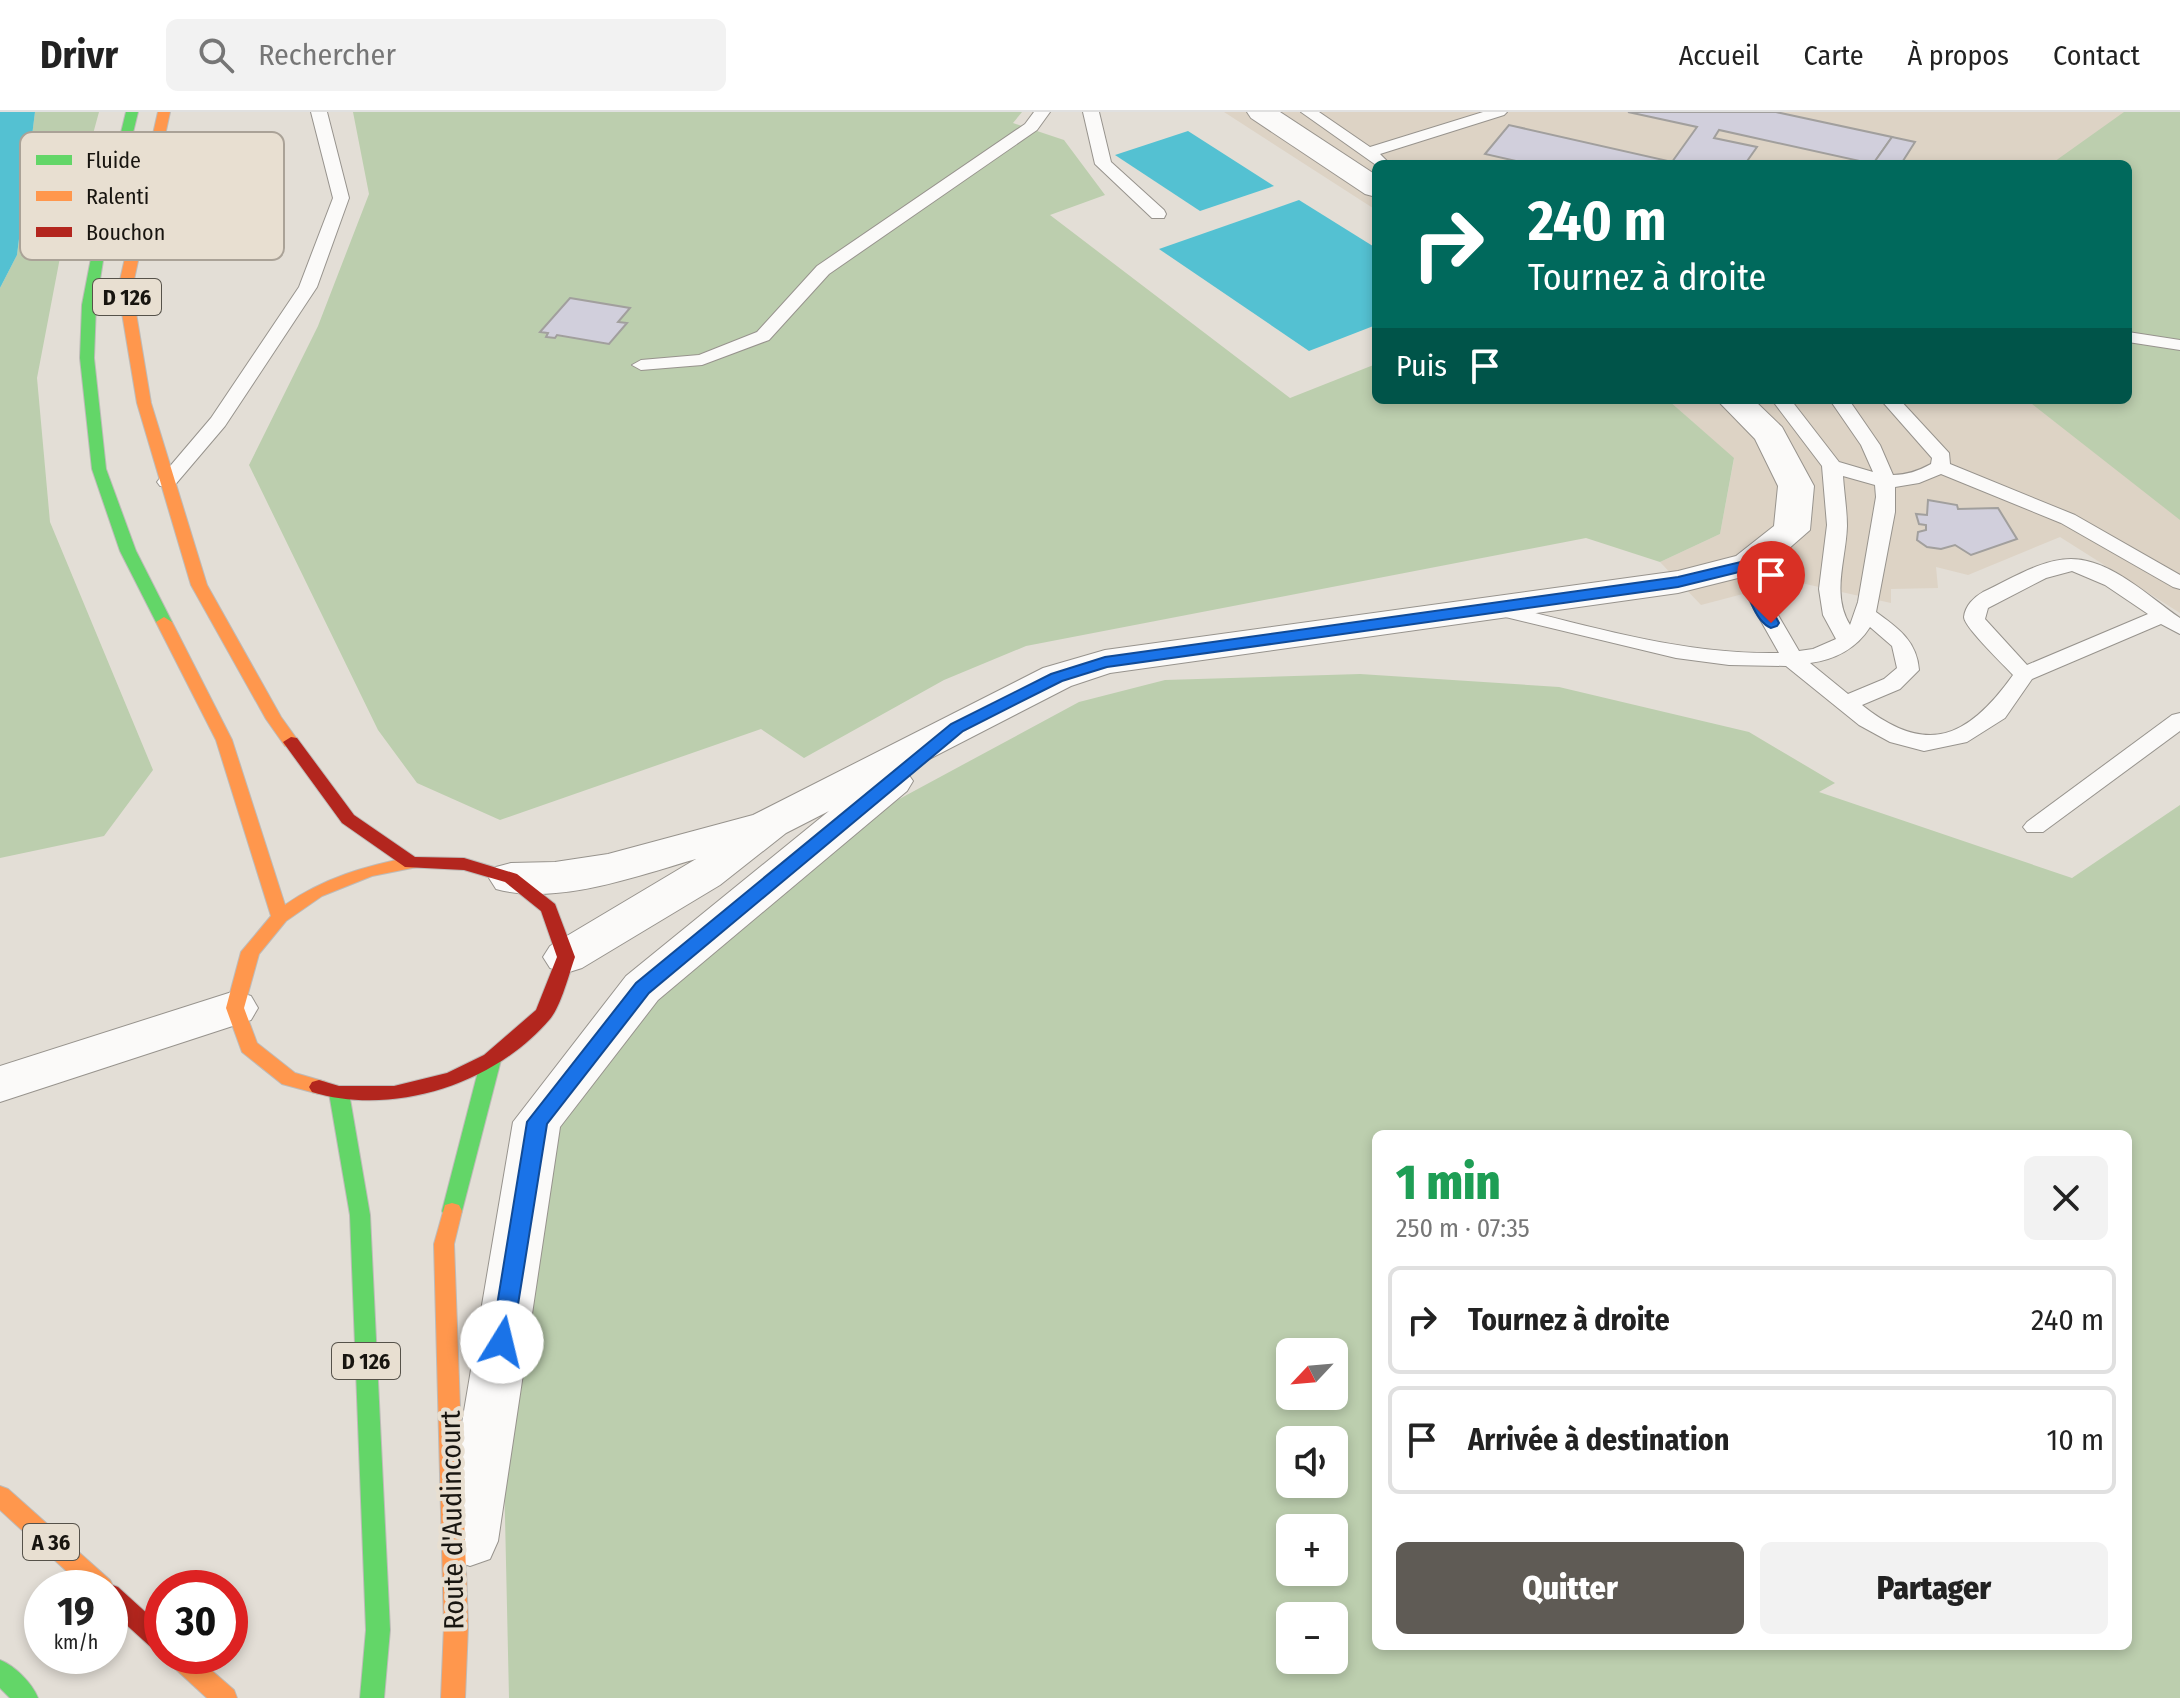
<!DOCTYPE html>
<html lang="fr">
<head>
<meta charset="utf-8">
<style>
  body { margin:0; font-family:"Fira Sans Condensed",sans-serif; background:#f2f2f2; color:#222; height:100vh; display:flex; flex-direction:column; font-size:30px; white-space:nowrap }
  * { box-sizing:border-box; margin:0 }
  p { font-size:26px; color:#767676 }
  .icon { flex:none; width:44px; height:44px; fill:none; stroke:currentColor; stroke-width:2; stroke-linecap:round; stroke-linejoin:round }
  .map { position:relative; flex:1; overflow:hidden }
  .sheet { position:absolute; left:1372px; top:1018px; width:760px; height:520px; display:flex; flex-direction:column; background:#fff; border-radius:12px; box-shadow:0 4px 12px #0003 }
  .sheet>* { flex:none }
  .hud { position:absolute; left:1372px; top:48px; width:760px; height:244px; border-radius:12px; box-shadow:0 4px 12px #0003; background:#00695c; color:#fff; overflow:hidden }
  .needle { width:52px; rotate:244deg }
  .buttons { position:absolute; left:1276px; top:1226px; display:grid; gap:16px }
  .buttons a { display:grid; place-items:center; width:72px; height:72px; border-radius:12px; background:#fff; box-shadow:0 4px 12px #0003; font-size:40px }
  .speed { position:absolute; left:24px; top:1458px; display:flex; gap:16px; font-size:40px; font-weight:700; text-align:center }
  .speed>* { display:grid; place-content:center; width:104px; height:104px; border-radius:50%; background:#fff; box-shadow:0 4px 12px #0003; line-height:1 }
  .speed small { font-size:20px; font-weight:400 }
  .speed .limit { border:12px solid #d22; background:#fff; color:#111 }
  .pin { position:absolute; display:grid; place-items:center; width:68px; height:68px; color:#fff; margin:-82px -34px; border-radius:50% 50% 50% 0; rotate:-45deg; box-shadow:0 0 8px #0007 }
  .pin .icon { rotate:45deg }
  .me { position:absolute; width:88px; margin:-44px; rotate:9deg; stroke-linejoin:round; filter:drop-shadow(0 0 6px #0008) }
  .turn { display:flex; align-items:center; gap:28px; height:168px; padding:0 24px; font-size:36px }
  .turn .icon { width:104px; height:104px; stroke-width:2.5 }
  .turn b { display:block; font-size:56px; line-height:68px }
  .then { display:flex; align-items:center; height:76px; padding:0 24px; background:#0003; gap:16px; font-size:30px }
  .round { display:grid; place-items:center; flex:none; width:84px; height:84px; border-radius:12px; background:#f2f2f2 }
  .headline { display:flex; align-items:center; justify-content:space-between; height:136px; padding:0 24px }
  h1 { font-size:48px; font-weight:800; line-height:60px; color:#1e9e55 }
  .button { display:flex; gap:16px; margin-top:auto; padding:16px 24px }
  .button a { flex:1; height:92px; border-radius:12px; background:#5f5b55; color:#fff; font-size:32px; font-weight:800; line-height:92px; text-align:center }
  .button a+a { background:#f2f2f2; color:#222 }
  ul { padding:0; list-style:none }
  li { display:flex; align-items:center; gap:24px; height:108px; margin:0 16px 12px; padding:0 8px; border:4px solid #e0e0e0; border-radius:12px }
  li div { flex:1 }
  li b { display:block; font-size:30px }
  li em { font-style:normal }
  header { display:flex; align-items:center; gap:48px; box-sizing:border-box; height:112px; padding:0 40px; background:#fff; border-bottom:2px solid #e0e0e0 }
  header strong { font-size:38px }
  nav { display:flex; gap:44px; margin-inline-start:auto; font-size:28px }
  .search { width:560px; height:72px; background:#f2f2f2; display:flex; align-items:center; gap:20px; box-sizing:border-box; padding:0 28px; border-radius:12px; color:#767676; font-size:30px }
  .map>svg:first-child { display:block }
  .built { fill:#ddd3c5 }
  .green { fill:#bcceae; fill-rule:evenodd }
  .water { fill:#54c1d2 }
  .building { fill:#d1cfdc; stroke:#a19f9d; stroke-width:2 }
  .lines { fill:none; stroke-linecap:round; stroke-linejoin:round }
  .lane-casing { stroke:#97938d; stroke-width:2 }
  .street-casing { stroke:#97938d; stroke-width:2 }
  .fast-casing { stroke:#bebbb8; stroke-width:2 }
  .slow-casing { stroke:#bebbb8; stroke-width:2 }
  .jam-casing { stroke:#bebbb8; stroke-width:2 }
  .lane { fill:#fbfaf9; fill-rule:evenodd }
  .street { fill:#fbfaf9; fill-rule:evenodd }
  .fast { fill:#63d668; fill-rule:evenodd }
  .slow { fill:#ff974d; fill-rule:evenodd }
  .jam { fill:#b3261e; fill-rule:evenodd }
  .route { fill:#1a73e8; stroke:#114b97; stroke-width:2 }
  .labels { text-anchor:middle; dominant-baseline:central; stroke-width:8; stroke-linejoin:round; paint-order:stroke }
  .shield { fill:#e8dfd1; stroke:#56524a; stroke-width:2 }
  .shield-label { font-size:22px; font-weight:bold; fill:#181510 }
  .near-street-label { font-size:28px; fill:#181510; stroke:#e8dfd1 }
  .key { fill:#e8dfd1; stroke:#aaa297; stroke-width:2 }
  .key-label { font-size:22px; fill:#181510 }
</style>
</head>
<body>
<header>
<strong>Drivr</strong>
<div class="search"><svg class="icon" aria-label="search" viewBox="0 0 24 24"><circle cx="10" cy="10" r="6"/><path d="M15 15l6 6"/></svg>Rechercher</div>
<nav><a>Accueil</a><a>Carte</a><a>À propos</a><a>Contact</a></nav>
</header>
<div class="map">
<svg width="2180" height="1586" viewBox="0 0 2180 1586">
  <rect width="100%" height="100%" fill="#e3ded6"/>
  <path class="built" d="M1224,0H2180V501L2060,425L1968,463L1936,455L1938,476L1891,477V491L1792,469L1701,493L1660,450L1720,422L1734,347L1668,288H2128V52H1376V98Z"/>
  <g class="green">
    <path d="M35,0H99L62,135L37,266L50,410L153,658L104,724L0,746V176L17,143Z"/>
    <path d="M353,0H1022L1013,11L1064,28L1105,83L1050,103L1290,286L1376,252V288H1668L1734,346L1720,422L1660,450L1586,426L1026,534L944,568L804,646L761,617L500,708L417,671L378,618L249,353L318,214L369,82Z"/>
    <path d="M2124,0H2180V408L2027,288H2128V52H2051Z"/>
    <path d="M1360,562L1559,575L1749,620L1835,671L1819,680L2072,766L2180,693V1586H509L502,1269L518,1031L707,834L890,692L1079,590L1165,568ZM1376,1022H2128V1534H1376ZM1290,1240H1334V1284H1290ZM1290,1328H1334V1372H1290ZM1290,1416H1334V1460H1290ZM1290,1504H1334V1548H1290Z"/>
  </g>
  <g class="water">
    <path d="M0,0H35L17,143L0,176Z"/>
    <path d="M1188,19L1274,74L1200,99L1115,43Z"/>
    <path d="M1299,88L1376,136V213L1309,239L1159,137Z"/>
  </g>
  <g class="building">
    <path d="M1628,0H1776L1892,25L1873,52L1719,18L1714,26L1757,35L1745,52H1529L1485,42L1509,13L1672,50L1697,15Z"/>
    <path d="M1892,25L1915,30L1901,52H1873Z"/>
    <path d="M570,186L630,196L618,210L627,211L609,232L557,223L555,226L546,225L548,221L540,220Z"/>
    <path d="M1928,388L1957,393L1958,397L1998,396L2017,427L1971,443L1955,433L1941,437L1927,435L1917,428L1918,420L1926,418V413L1919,412L1916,402L1927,403Z"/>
  </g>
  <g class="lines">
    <g class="lane-casing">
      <g id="lane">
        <path d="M311,0H327L349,86L317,175L225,314L174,374H160L157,370L160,366L211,306L299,175L333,86Z"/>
        <path d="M1034,0H1050L1037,18L829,162L769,228L702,253L641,258L632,253L641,248L699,243L757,220L817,154L1025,12Z"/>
        <path d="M1083,0H1099L1111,50L1164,98L1166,102L1164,106H1152L1095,52Z"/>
        <path d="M1301,0H1319L1370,35L1483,0H1507L1504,3L1380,42L1387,49L1376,53Z"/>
        <path d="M2128,220L2180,228V238L2128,230Z"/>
        <path d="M1772,288H1791L1839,350L1873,360L1861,333L1830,288H1849L1880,333L1893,363C1907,363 1918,359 1931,352L1932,346L1881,288H1900L1949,341L1950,352L2075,403L2180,463V477L2173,475L2061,411L1941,362L1919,371L1895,375V400L1876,500C1898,516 1917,529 1919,558L1900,577L1862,593C1927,645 1968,626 2013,563C2004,553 1964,515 1964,505C1965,494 1974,485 1983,480C2009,468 2041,447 2071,447C2111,447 2149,485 2180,506V522L2161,512L2032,567L2005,606L1967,630L1924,639L1890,630L1859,613L1786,554L1729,553L1676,546L1489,501L1486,497L1496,491C1588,514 1683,543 1779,541L1744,479L1739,452L1749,446L1759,452L1764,479L1799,539L1813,537L1836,527L1823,503L1819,477L1827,413L1822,354ZM1843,364L1875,373L1876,385L1858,490L1850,513C1831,482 1846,448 1847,414C1847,398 1844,380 1843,364ZM2072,459L2105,473L2148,502L2027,553L1985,507L1988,496L2046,466ZM1870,515L1892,534L1897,556L1884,567L1848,582L1810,551C1835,548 1857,536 1870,515Z"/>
        <path d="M2180,601V619L2043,720H2027L2023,715L2027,710L2172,603Z"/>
      </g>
    </g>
    <g class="street-casing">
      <g id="street">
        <path d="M1247,0H1280L1376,63V85L1365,82L1251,6Z"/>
        <path d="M1717,288H1754L1782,315L1814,374L1810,418L1762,460L1678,481L1110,561L1071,574L906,659L913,669L907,679L658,888L560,1015L498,1429L490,1447L470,1454L450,1447L442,1429L513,1010L626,864L829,699L786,721L720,773L582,856L566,861L550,856L543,845L550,834L696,747C637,764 556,794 496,777L489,766L496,755L511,751L555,750L608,742L753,703L1043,556L1105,538L1678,459L1736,444L1774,414L1778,374L1755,327Z"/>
        <path d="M235,879L251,884L258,896L251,908L0,990V954Z"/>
      </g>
    </g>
    <g class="fast-casing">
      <g id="fast">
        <path d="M126,0H138L105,136L96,193L94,246L106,357L136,439L172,510L164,515L156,510L120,439L92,357L80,246L82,193L93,136Z"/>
        <path d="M491,941L498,943L501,948L462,1099L459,1105L452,1107L445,1105L442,1099L481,948L484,943Z"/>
        <path d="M339,974L346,976L349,981L370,1103L390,1518L384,1586H360L366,1518L350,1103L329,981L332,976Z"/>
        <path d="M0,1548C15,1554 32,1571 38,1586H10L0,1576Z"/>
      </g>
    </g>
    <g class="slow-casing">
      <g id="slow">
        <path d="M158,0H170L132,177L151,291L207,473L281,605L299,630L291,635L285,634L266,607L191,473L137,291L118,177Z"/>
        <path d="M164,505L172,510L232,628L285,793C324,766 365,754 411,745L420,751L417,755L372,764L322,784L286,809L259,842L244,896L257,931L295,961L326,970L329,975L326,980L319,982L282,972L242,940L226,896L241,840L271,804L216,628L156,510Z"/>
        <path d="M452,1091L459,1093L462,1099L454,1132L468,1514L465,1586H441L444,1514L434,1132L445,1093Z"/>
        <path d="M0,1374L8,1377L110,1468L114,1476L110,1484V1476H85L0,1398Z"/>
        <path d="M166,1544H195L234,1578L237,1586H207L170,1552Z"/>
      </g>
    </g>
    <g class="jam-casing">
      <g id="jam">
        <path d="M291,625L297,626L354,703L415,745L464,746L517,762L555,792L575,845C569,862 561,894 550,907C495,972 393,1005 312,980L309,975L312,970L319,968L339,974H394L447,961L484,943L536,898L557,845L541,799L505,770L464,758L405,755L342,711L283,630Z"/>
        <path d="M110,1472L118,1475L162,1515V1541L154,1538L110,1498V1476H101Z"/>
      </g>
    </g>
    <use href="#lane" class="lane"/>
    <use href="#street" class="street"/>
    <use href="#fast" class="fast"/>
    <use href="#slow" class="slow"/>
    <use href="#jam" class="jam"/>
  </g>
  <path class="route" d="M1749,448L1757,452L1762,479L1779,511L1777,514L1771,516C1754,509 1745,476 1743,459L1678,475L1107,555L1062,569L963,619L649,881L547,1012L512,1230L509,1237L502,1239L494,1237L491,1230L527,1010L636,871L951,612L1051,562L1105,545L1678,465Z"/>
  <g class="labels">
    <g class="shield">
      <rect x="93" y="167" width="68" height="36" rx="6"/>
      <rect x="332" y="1231" width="68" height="36" rx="6"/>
      <rect x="23" y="1412" width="56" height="36" rx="6"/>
    </g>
    <g class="shield-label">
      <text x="127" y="185">D 126</text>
      <text x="366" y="1249">D 126</text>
      <text x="51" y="1430">A 36</text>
    </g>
    <g class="near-street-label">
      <text transform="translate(452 1408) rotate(-91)">Route d'Audincourt</text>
    </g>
  </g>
  <rect x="20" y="20" width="264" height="128" rx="12" class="key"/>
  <rect x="36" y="43" width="36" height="10" fill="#63d668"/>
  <rect x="36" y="79" width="36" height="10" fill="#ff974d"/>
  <rect x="36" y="115" width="36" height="10" fill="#b3261e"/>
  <g class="key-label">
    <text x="86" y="56">Fluide</text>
    <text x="86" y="92">Ralenti</text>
    <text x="86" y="128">Bouchon</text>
  </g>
</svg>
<div class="buttons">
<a><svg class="needle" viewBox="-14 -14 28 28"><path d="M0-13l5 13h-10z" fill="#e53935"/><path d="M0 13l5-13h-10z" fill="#767676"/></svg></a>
<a><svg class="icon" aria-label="sound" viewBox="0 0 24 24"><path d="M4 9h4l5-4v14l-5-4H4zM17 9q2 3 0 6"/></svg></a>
<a>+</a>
<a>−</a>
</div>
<div class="speed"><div>19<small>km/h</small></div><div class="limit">30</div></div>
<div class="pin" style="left:1771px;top:511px;background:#d93025"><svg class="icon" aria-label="arrive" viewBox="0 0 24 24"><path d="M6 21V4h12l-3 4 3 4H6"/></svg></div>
<svg class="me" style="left:502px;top:1230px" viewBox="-20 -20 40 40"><circle r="19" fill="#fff"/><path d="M0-13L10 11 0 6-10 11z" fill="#1a73e8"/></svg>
<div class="hud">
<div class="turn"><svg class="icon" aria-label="right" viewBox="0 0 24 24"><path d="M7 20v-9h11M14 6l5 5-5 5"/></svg><div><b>240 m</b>Tournez à droite</div></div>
<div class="then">Puis<svg class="icon" aria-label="arrive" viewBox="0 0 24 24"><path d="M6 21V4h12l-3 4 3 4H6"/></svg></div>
</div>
<section class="sheet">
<div class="headline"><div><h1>1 min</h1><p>250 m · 07:35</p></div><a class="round"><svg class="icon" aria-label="close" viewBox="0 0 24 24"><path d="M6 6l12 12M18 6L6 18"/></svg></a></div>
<ul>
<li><svg class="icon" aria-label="right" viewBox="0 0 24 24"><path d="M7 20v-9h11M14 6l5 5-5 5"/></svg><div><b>Tournez à droite</b></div><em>240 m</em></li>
<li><svg class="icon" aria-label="arrive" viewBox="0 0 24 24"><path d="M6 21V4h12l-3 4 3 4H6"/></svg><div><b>Arrivée à destination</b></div><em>10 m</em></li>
</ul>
<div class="button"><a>Quitter</a><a>Partager</a></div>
</section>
</div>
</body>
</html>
